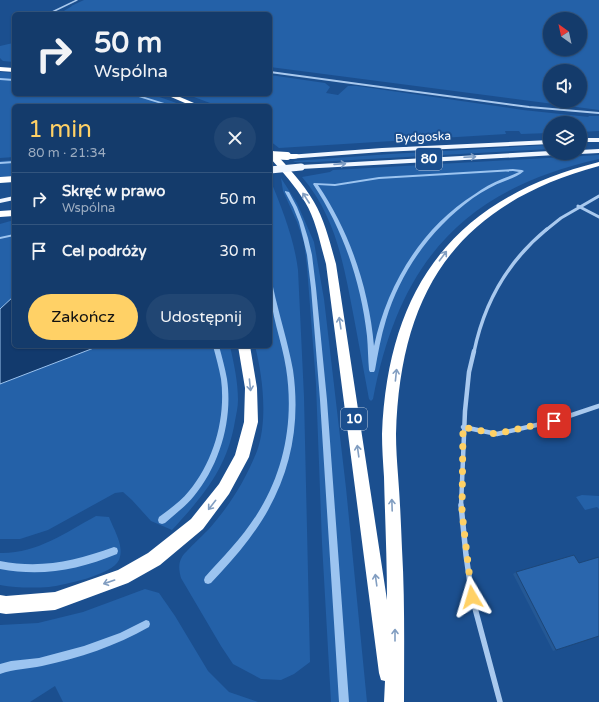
<!DOCTYPE html>
<html lang="pl">
<head>
<meta charset="utf-8">
<style>
  body { margin:0; font-family:"Varela Round",sans-serif; background:#214673; color:#f1f3f6; height:100vh; display:flex; flex-direction:column; font-size:15px; white-space:nowrap }
  * { box-sizing:border-box; margin:0 }
  p { font-size:13px; color:#9dadc1 }
  .icon { flex:none; width:22px; height:22px; fill:none; stroke:currentColor; stroke-width:2; stroke-linecap:round; stroke-linejoin:round }
  .map { position:relative; flex:1; overflow:hidden }
  .drawer { position:absolute; left:12px; top:104px; width:260px; height:244px; display:flex; flex-direction:column; background:#143b6b; border-radius:6px; box-shadow:0 1px 3px #0004,0 0 0 1px #33557e }
  .drawer>* { flex:none }
  .banner { position:absolute; left:12px; top:12px; width:260px; height:84px; border-radius:6px; box-shadow:0 1px 3px #0004,0 0 0 1px #33557e; background:#143b6b; color:#f1f3f6; overflow:hidden }
  .needle { width:26px; rotate:327deg }
  .fabs { position:absolute; left:543px; top:12px; display:grid; gap:8px }
  .fabs a { display:grid; place-items:center; width:44px; height:44px; border-radius:50%; background:#143b6b; box-shadow:0 1px 3px #0004,0 0 0 1px #33557e; font-size:20px }
  .pin { position:absolute; display:grid; place-items:center; width:34px; height:34px; color:#fff; margin:-17px; border-radius:8px; box-shadow:0 2px 6px #0006 }
  .me { position:absolute; width:44px; margin:-22px; rotate:353deg; stroke-linejoin:round; filter:drop-shadow(0 0 3px #0008) }
  .turn { display:flex; align-items:center; gap:14px; height:84px; padding:0 16px; font-size:18px }
  .turn .icon { width:52px; height:52px; stroke-width:2.5 }
  .turn b { display:block; font-size:28px; line-height:34px }
  .round { display:grid; place-items:center; flex:none; width:42px; height:42px; border-radius:21px; background:#214673 }
  .overview { display:flex; align-items:center; justify-content:space-between; height:68px; padding:0 16px }
  h1 { font-size:24px; font-weight:600; line-height:30px; color:#ffd166 }
  .cta { display:flex; gap:8px; margin-top:auto; padding:8px 16px }
  .cta a { flex:1; height:46px; border-radius:24px; background:#ffd166; color:#111; font-size:16px; font-weight:600; line-height:46px; text-align:center }
  .cta a+a { background:#214673; color:#f1f3f6 }
  ul { padding:0; list-style:none }
  li { display:flex; align-items:center; gap:12px; height:52px; padding:0 16px; border-top:1px solid #33557e }
  li div { flex:1 }
  li b { display:block; font-size:15px }
  li em { font-style:normal }
  .map>svg:first-child { display:block }
  .green { fill:#2461a8; fill-rule:evenodd }
  .water { fill:#123a6d; stroke:#9cc4f0 }
  .lines { fill:none; stroke-linecap:round; stroke-linejoin:round }
  .stream { fill:#9cc4f0; fill-rule:evenodd }
  .street-far5 { stroke:#a9c9ee; stroke-width:1.5 }
  .street-far4 { stroke:#a9c9ee; stroke-width:2 }
  .street-far3 { stroke:#a9c9ee; stroke-width:3 }
  .street-far2 { stroke:#a9c9ee; stroke-width:3.5 }
  .street-far1 { stroke:#a9c9ee; stroke-width:4.5 }
  .street { stroke:#a9c9ee; stroke-width:5.5 }
  .primary { fill:#f0f6ff; fill-rule:evenodd }
  .highway { fill:#fff; fill-rule:evenodd }
  .primary-bridge { stroke:#f0f6ff; stroke-width:7 }
  .highway-bridge { stroke:#fff; stroke-width:8 }
  .wall { fill:#245895 }
  .building { fill:#2a66ad; stroke:#1d4779 }
  .oneway { stroke:#7b9ac1 }
  .oneway2 { stroke:#829ec1 }
  .route { stroke:#ffd166; stroke-width:7; stroke-dasharray:0 12.6 }
  .labels { text-anchor:middle; dominant-baseline:central; stroke-width:4; stroke-linejoin:round; paint-order:stroke }
  .far-street-label { font-size:12px; fill:#fff; stroke:#1b4f8f }
  .shield { fill:#1b4f8f; stroke:#bbcadd; stroke-width:1 }
  .shield-label { font-size:13px; font-weight:bold; fill:#fff }
</style>
</head>
<body>
<div class="map">
<svg width="599" height="702" viewBox="0 0 599 702">
  <rect width="100%" height="100%" fill="#1b4f8f"/>
  <g class="green">
    <path d="M84,0H599V110L270,67V14H59L72,6H71ZM550,19H580V49H550ZM550,71H580V101H550Z"/>
    <path d="M12,39H14V62L3,61L0,58V46L13,43Z"/>
    <path d="M0,72L14,73V94H151L185,106H14V157L0,158Z"/>
    <path d="M270,75L325,83L330,87L326,93L338,95L348,86H357L523,110L589,117L588,116H599V131L580,132V123H550V133L521,134L519,131H505L506,134L279,148L270,141V106H218L186,94H270Z"/>
    <path d="M550,145V149L315,162H295L293,161L390,154Z"/>
    <path d="M599,155V159C462,190 399,263 373,399L371,401L369,399C364,372 359,345 354,318C344,267 337,218 302,177L330,172L333,170Z"/>
    <path d="M14,160V176L0,177V161Z"/>
    <path d="M281,178L297,203L314,242L324,299L346,488L367,702H331L322,543L316,384L307,267L304,242L297,222L283,191Z"/>
    <path d="M270,179C282,209 294,238 298,270L304,397L310,662L294,674L281,680L261,679L233,664L221,646L181,578C179,570 178,564 182,557C184,553 204,534 209,529C230,505 245,481 257,451C268,421 263,377 255,346H270Z"/>
    <path d="M14,220V296L0,309V224Z"/>
    <path d="M99,346H230C234,364 238,382 238,400C238,407 236,415 235,421C227,469 203,496 172,530L151,521L132,500L123,492L115,493L48,530L20,539H0V384Z"/>
    <path d="M582,495L599,496V509L597,507L585,510L576,497Z"/>
    <path d="M96,516L109,517C114,530 125,547 119,560C112,575 64,585 49,587C33,588 16,588 0,585V553C36,554 65,533 96,516Z"/>
    <path d="M145,589L159,593L175,616L208,671L229,692L258,702H63L55,686L30,702H0V625L38,623L83,612Z"/>
  </g>
  <path class="water" d="M14,296V346H99L0,384V309Z"/>
  <g class="lines">
    <g class="stream">
      <path d="M0,78L14,79V81L0,80Z"/>
      <path d="M129,94H135L174,106H168Z"/>
      <path d="M14,161V163L0,164V162Z"/>
      <path d="M513,169L522,170L524,171C519,176 512,178 505,181C494,185 483,191 473,198C432,228 401,270 386,320C381,336 378,353 375,370L374,372H370L369,370C368,359 368,347 367,336C361,282 343,229 313,184L314,183L335,184L379,177ZM513,171L519,172C513,175 507,177 502,179C492,183 483,188 475,194C421,228 387,285 374,346C369,289 350,232 318,185L335,186L379,179Z"/>
      <path d="M285,191L289,192L297,207L303,222L308,238L312,255L316,288L327,400L349,702H339L320,400L311,288L307,255L303,238L299,222L293,207L285,192Z"/>
      <path d="M14,234V236L0,239V237Z"/>
      <path d="M270,285L273,287C279,315 288,342 293,370C302,433 287,489 249,539C237,555 224,569 211,583L208,584L205,583L204,580L205,577C224,556 244,536 259,511C285,469 294,418 286,368C282,341 270,313 270,285Z"/>
      <path d="M213,346H219C222,357 225,368 227,379C233,419 220,465 194,496C186,506 175,514 165,523L162,524L159,523L158,520L159,517C170,509 181,501 189,491C214,461 226,417 221,379C219,368 216,357 213,346Z"/>
      <path d="M114,547L117,548L118,551L117,554C78,570 42,577 0,569V561C42,569 74,561 114,547Z"/>
      <path d="M146,620L149,621L150,624L149,627C116,646 79,658 42,666C28,669 14,669 0,674V664L11,661L39,658L84,646L120,633Z"/>
    </g>
    <path class="street-far5" d="M48,14L77,0"/>
    <path class="street-far4" d="M270,72L529,107L599,113"/>
    <g class="street-far3">
      <path d="M578,206L599,217"/>
      <path d="M546,230L561,218L599,196"/>
    </g>
    <path class="street-far2" d="M474,352C484,303 508,261 547,229"/>
    <g class="street-far1">
      <path d="M463,427L497,434L554,421L599,406"/>
      <path d="M461,506L465,411L469,372L474,351"/>
    </g>
    <path class="street" d="M461,505L466,555L472,597L500,702"/>
    <g class="primary">
      <rect x="580" y="138" width="19" height="4"/>
      <path d="M550,140V144L382,152L288,159L285,157L288,155L382,148Z"/>
      <path d="M599,149V153L580,154L577,153H580V150Z"/>
      <path d="M550,151V153H559L556,155L301,169L298,167L301,165Z"/>
      <path d="M14,196V200L0,203V199Z"/>
    </g>
    <g class="highway">
      <path d="M0,67L14,68V72L0,71Z"/>
      <path d="M164,94H173L201,106H192Z"/>
      <path d="M270,151H273C288,167 303,183 314,202C325,221 330,243 336,264L387,600C387,559 385,518 384,477C383,462 382,448 382,434C388,287 454,198 599,162V166C458,204 400,290 396,434C396,448 397,462 398,475C400,500 401,524 402,549C405,600 404,651 404,702H384L385,681L381,680L379,673L326,264C320,243 316,220 305,202C295,186 283,172 270,158Z"/>
      <path d="M284,154H297L301,156C297,160 289,159 284,158Z"/>
      <path d="M14,176V182L0,183V177Z"/>
      <path d="M14,210V216L0,217V211Z"/>
      <path d="M238,346H250L257,388L258,422L249,457L229,494L203,529L160,565L128,583L55,610L6,614L0,613V595L6,596L55,592L118,570L148,553L191,519L219,484L235,455L244,422L245,388Z"/>
    </g>
    <path class="primary-bridge" d="M270,170L301,167"/>
    <path class="highway-bridge" d="M270,155L287,156"/>
  </g>
  <path class="wall" d="M579,563L599,636L553,651L513,574L516,572Z"/>
  <path class="building" d="M574,555L579,563L599,557V636L556,650L516,572Z"/>
  <defs><path id="oneway-shaft" d="M-6 0H5M1.5-3L5.5 0L1.5 3" fill="none" stroke-width="1.6" stroke-linecap="round" stroke-linejoin="round"/></defs>
  <g class="oneway">
    <use href="#oneway-shaft" transform="translate(470 157) rotate(-3)"/>
    <use href="#oneway-shaft" transform="translate(340 164) rotate(-4)"/>
  </g>
  <g class="oneway2">
    <use href="#oneway-shaft" transform="translate(306 198) rotate(-123)"/>
    <use href="#oneway-shaft" transform="translate(443 256) rotate(-53)"/>
    <use href="#oneway-shaft" transform="translate(340 323) rotate(-99)"/>
    <use href="#oneway-shaft" transform="translate(396 375) rotate(-84)"/>
    <use href="#oneway-shaft" transform="translate(250 385) rotate(84)"/>
    <use href="#oneway-shaft" transform="translate(358 451) rotate(-98)"/>
    <use href="#oneway-shaft" transform="translate(212 505) rotate(128)"/>
    <use href="#oneway-shaft" transform="translate(392 505) rotate(-92)"/>
    <use href="#oneway-shaft" transform="translate(376 580) rotate(-98)"/>
    <use href="#oneway-shaft" transform="translate(109 582) rotate(161)"/>
    <use href="#oneway-shaft" transform="translate(395 635) rotate(-90)"/>
  </g>
  <g class="lines">
    <path class="route" d="M472,597L462,512L463,427L496,434L554,421"/>
  </g>
  <g class="labels">
    <g class="far-street-label">
      <text transform="translate(423 137) rotate(-3)">Bydgoska</text>
    </g>
    <g class="shield">
      <rect x="416" y="148" width="26" height="22" rx="3"/>
      <rect x="341" y="408" width="26" height="22" rx="3"/>
    </g>
    <g class="shield-label">
      <text x="429" y="159">80</text>
      <text x="354" y="419">10</text>
    </g>
  </g>
</svg>
<div class="fabs">
<a><svg class="needle" viewBox="-14 -14 28 28"><path d="M0-13l5 13h-10z" fill="#e53935"/><path d="M0 13l5-13h-10z" fill="#9dadc1"/></svg></a>
<a><svg class="icon" aria-label="sound" viewBox="0 0 24 24"><path d="M4 9h4l5-4v14l-5-4H4zM17 9q2 3 0 6"/></svg></a>
<a><svg class="icon" aria-label="layers" viewBox="0 0 24 24"><path d="M12 4l9 5-9 5-9-5zM3 14l9 5 9-5"/></svg></a>
</div>
<div class="pin" style="left:554px;top:421px;background:#d93025"><svg class="icon" aria-label="arrive" viewBox="0 0 24 24"><path d="M6 21V4h12l-3 4 3 4H6"/></svg></div>
<svg class="me" style="left:472px;top:597px" viewBox="-20 -20 40 40"><path d="M0-17L14 15 0 8-14 15z" fill="#ffd166" stroke="#fff" stroke-width="4"/></svg>
<div class="banner">
<div class="turn"><svg class="icon" aria-label="right" viewBox="0 0 24 24"><path d="M7 20v-9h11M14 6l5 5-5 5"/></svg><div><b>50 m</b>Wspólna</div></div>
</div>
<section class="drawer">
<div class="overview"><div><h1>1 min</h1><p>80 m · 21:34</p></div><a class="round"><svg class="icon" aria-label="close" viewBox="0 0 24 24"><path d="M6 6l12 12M18 6L6 18"/></svg></a></div>
<ul>
<li><svg class="icon" aria-label="right" viewBox="0 0 24 24"><path d="M7 20v-9h11M14 6l5 5-5 5"/></svg><div><b>Skręć w prawo</b><p>Wspólna</p></div><em>50 m</em></li>
<li><svg class="icon" aria-label="arrive" viewBox="0 0 24 24"><path d="M6 21V4h12l-3 4 3 4H6"/></svg><div><b>Cel podróży</b></div><em>30 m</em></li>
</ul>
<div class="cta"><a>Zakończ</a><a>Udostępnij</a></div>
</section>
</div>
</body>
</html>
